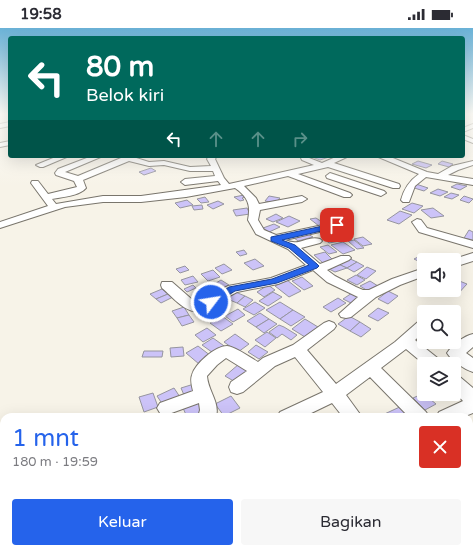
<!DOCTYPE html>
<html lang="id">
<head>
<meta charset="utf-8">
<style>
  body { margin:0; font-family:"Varela Round",sans-serif; background:#f7f7f7; color:#2b2b33; height:100vh; display:flex; flex-direction:column; font-size:15px; white-space:nowrap }
  * { box-sizing:border-box; margin:0 }
  p { font-size:13px; color:#7c7c81 }
  .icon { flex:none; width:22px; height:22px; fill:none; stroke:currentColor; stroke-width:2; stroke-linecap:round; stroke-linejoin:round }
  .map { position:relative; flex:1; overflow:hidden }
  .side { position:absolute; left:0px; top:385px; width:473px; height:140px; display:flex; flex-direction:column; background:#fff; border-radius:12px 12px 0 0; box-shadow:0 4px 16px #0002 }
  .side>* { flex:none }
  .hud { position:absolute; left:8px; top:8px; width:457px; height:122px; border-radius:4px; box-shadow:0 4px 16px #0002; background:#00695c; color:#fff; overflow:hidden }
  .buttons { position:absolute; left:417px; top:225px; display:grid; gap:8px }
  .buttons a { display:grid; place-items:center; width:44px; height:44px; border-radius:4px; background:#fff; box-shadow:0 4px 16px #0002; font-size:20px }
  .pin { position:absolute; display:grid; place-items:center; width:34px; height:34px; color:#fff; margin:-17px; border-radius:8px; box-shadow:0 2px 6px #0006 }
  .me { position:absolute; width:44px; margin:-22px; rotate:59deg; stroke-linejoin:round; filter:drop-shadow(0 0 3px #0008) }
  .turn { display:flex; align-items:center; gap:14px; height:84px; padding:0 12px; font-size:18px }
  .turn .icon { width:52px; height:52px; stroke-width:2.5 }
  .turn b { display:block; font-size:28px; line-height:34px }
  .lanes { display:flex; align-items:center; height:38px; padding:0 12px; background:#0003; justify-content:center; gap:20px; direction:ltr }
  .lanes .off { opacity:.35 }
  .round { display:grid; place-items:center; flex:none; width:42px; height:42px; border-radius:4px; background:#f7f7f7 }
  .summary { display:flex; align-items:center; justify-content:space-between; height:68px; padding:0 12px }
  h1 { font-size:24px; font-weight:600; line-height:30px; color:#2563eb }
  .primary-button { display:flex; gap:8px; margin-top:auto; padding:8px 12px }
  .primary-button a { flex:1; height:46px; border-radius:4px; background:#2563eb; color:#fff; font-size:16px; font-weight:600; line-height:46px; text-align:center }
  .primary-button a+a { background:#f7f7f7; color:#2b2b33 }
  .status { display:flex; justify-content:space-between; align-items:center; height:28px; padding:0 20px; background:#fff; direction:ltr }
  .status svg { height:11px; fill:currentColor }
  .map>svg:first-child { display:block }
  .building { fill:#ccc3f8; stroke:#96959f }
  .lines { fill:none; stroke-linecap:round; stroke-linejoin:round }
  .minor-casing { stroke:#79756c; stroke-width:2 }
  .minor { fill:#fff; fill-rule:evenodd }
  .route { fill:#2563eb; stroke:#184099 }
</style>
</head>
<body>
<div class="status"><b>19:58</b><svg viewBox="0 0 49 12"><path d="M0 12V9h3v3zM5 12V6h3v6zM10 12V3h3v9zM15 12V0h3v12zM26 1h20v11H26zM47 4h2v5h-2z"/></svg></div>
<div class="map">
<svg width="473" height="525" viewBox="0 0 473 525">
  <rect width="100%" height="100%" fill="#f7f3e8"/>
  <g class="building">
    <path d="M315,128H328L329,129L320,132L312,129Z"/>
    <path d="M418,133L432,137L426,140L412,136Z"/>
    <path d="M442,133L453,136L449,139L438,136Z"/>
    <path d="M151,140L156,143L144,147L139,144Z"/>
    <path d="M416,156L428,160L424,163L411,159Z"/>
    <path d="M457,156L467,158L460,162L451,159Z"/>
    <path d="M438,161L448,164L440,168L430,165Z"/>
    <path d="M451,165L459,167L452,171L444,169Z"/>
    <path d="M244,167L247,169L242,170L244,172L240,173L234,169Z"/>
    <path d="M269,168L280,170L276,175L265,173Z"/>
    <path d="M464,168L473,171L469,175L460,172Z"/>
    <path d="M205,169L209,174L201,175L197,171Z"/>
    <path d="M187,172L193,177L180,180L175,175Z"/>
    <path d="M218,173L224,176L213,181L207,177Z"/>
    <path d="M412,175L423,178L414,185L402,181Z"/>
    <path d="M202,177L203,181L194,182L192,178Z"/>
    <path d="M247,180L250,186L236,188L233,182Z"/>
    <path d="M433,180L444,188L431,190L421,182Z"/>
    <path d="M400,183L412,187L399,196L387,192Z"/>
    <path d="M276,186L283,190L273,194L266,191Z"/>
    <path d="M289,188L300,193L288,199L276,194Z"/>
    <path d="M316,190L325,196L319,198L310,191Z"/>
    <path d="M274,196L280,199L269,204L263,200Z"/>
    <path d="M343,202L350,209L339,210L332,203Z"/>
    <path d="M469,202L473,204V212L464,210Z"/>
    <path d="M308,206L313,209L298,213L293,209Z"/>
    <path d="M334,207L340,213L329,215L323,210Z"/>
    <path d="M363,209L372,216L363,218L354,211Z"/>
    <path d="M354,212L364,220L357,221L348,213Z"/>
    <path d="M343,214L355,222L343,226L331,217Z"/>
    <path d="M328,217L337,224L329,226L320,219Z"/>
    <path d="M244,222L247,226L240,228L236,224Z"/>
    <path d="M325,224L333,232L323,235L314,227Z"/>
    <path d="M420,228L428,232H424V236L414,231Z"/>
    <path d="M348,230L357,234L347,240L338,236Z"/>
    <path d="M255,231L264,238L253,242L244,235Z"/>
    <path d="M357,234L364,238L354,244L347,240Z"/>
    <path d="M224,236L232,242L222,246L215,240Z"/>
    <path d="M338,236L347,240L335,244L327,240Z"/>
    <path d="M185,238L189,242L180,245L176,241Z"/>
    <path d="M367,239L376,243L366,251L357,247Z"/>
    <path d="M213,242L220,249L208,253L201,246Z"/>
    <path d="M356,247L365,252L357,257L347,252Z"/>
    <path d="M193,248L198,254L185,257L181,252Z"/>
    <path d="M302,249L313,258L304,262L292,253Z"/>
    <path d="M221,252L229,257L219,263L211,258Z"/>
    <path d="M287,252L301,263L289,269L275,258Z"/>
    <path d="M457,252L467,256L456,268L443,262H454V255Z"/>
    <path d="M370,253L378,258L368,263L360,258Z"/>
    <path d="M193,257L196,260L187,264L184,261Z"/>
    <path d="M268,257L275,262L264,269L257,264Z"/>
    <path d="M202,259L210,265L202,269L194,264Z"/>
    <path d="M162,261L168,266L156,271L150,266Z"/>
    <path d="M233,263L245,268L237,275L225,270Z"/>
    <path d="M388,263L398,268L388,276L378,271Z"/>
    <path d="M273,264L282,269L268,278L259,273Z"/>
    <path d="M352,265L362,270L353,276L343,271Z"/>
    <path d="M168,266L173,269L161,275L156,271Z"/>
    <path d="M245,268L253,272L245,279L237,275Z"/>
    <path d="M338,270L346,275L331,284L323,279Z"/>
    <path d="M255,274L265,280L254,287L243,281Z"/>
    <path d="M280,274L293,282L280,291L266,282Z"/>
    <path d="M215,276L223,282L209,290L201,283Z"/>
    <path d="M184,279L189,287L177,290L172,283Z"/>
    <path d="M378,280L389,285L378,293L368,288Z"/>
    <path d="M238,281L245,287L233,294L225,288Z"/>
    <path d="M293,282L305,289L291,298L280,291Z"/>
    <path d="M260,285L269,291L256,299L247,293Z"/>
    <path d="M189,287L194,294L182,298L177,290Z"/>
    <path d="M222,288L233,296L221,303L210,295Z"/>
    <path d="M349,288L360,294L350,303L338,296Z"/>
    <path d="M269,291L277,296L264,305L256,299Z"/>
    <path d="M305,291L318,299L305,309L292,301Z"/>
    <path d="M360,294L371,301L361,309L350,303Z"/>
    <path d="M279,297L284,299L297,307L291,312L282,306L277,310L269,304Z"/>
    <path d="M207,300L216,307L203,314L195,307Z"/>
    <path d="M267,304L276,310L265,319L255,312Z"/>
    <path d="M235,306L249,316L238,324L224,314Z"/>
    <path d="M213,310L227,320L216,327L202,317Z"/>
    <path d="M256,317L268,324L259,331L248,324Z"/>
    <path d="M198,318L211,328L199,336L186,325Z"/>
    <path d="M183,319L184,328L171,329L170,320Z"/>
    <path d="M144,323H163L162,329H142Z"/>
    <path d="M239,336L250,343L237,355L225,348Z"/>
    <path d="M194,356L197,362L184,367L181,360Z"/>
    <path d="M174,360L180,369L163,377L157,368Z"/>
    <path d="M153,365L158,379L144,384L139,369Z"/>
    <path d="M424,365V366L436,376L425,382L413,370Z"/>
    <path d="M231,368L240,380L224,388L215,376Z"/>
    <path d="M200,374L203,389H187L183,380Z"/>
    <path d="M404,377L416,389H378Z"/>
    <path d="M4,441V454L0,456V443Z"/>
    <path d="M4,474V484L0,486V476Z"/>
    <path d="M469,488L473,492V515L469,510Z"/>
    <path d="M144,521H169L163,525H145Z"/>
  </g>
  <g class="lines">
    <g class="minor-casing">
      <g id="minor">
        <path d="M10,94V98L0,100V96Z"/>
        <path d="M473,96V100L463,104V100Z"/>
        <path d="M463,107L473,111V115L463,111Z"/>
        <path d="M10,113V117L0,119V115Z"/>
        <path d="M58,128H69L43,139H40L36,137Z"/>
        <path d="M92,128H103L65,144L78,148L121,130L118,128H130L149,134L164,133L190,139L211,138L207,131L209,128H217L215,131L224,150L229,156L314,137L302,132L301,130L304,128L322,135L338,128H349L334,135L399,156L400,158L399,160H393L328,139L298,146L350,165L352,167L350,169H344L288,148L244,158L256,170L259,176L302,168L307,171L302,174L260,182L258,192L264,202L276,207L337,194L341,195L342,197L341,199L285,212C300,219 307,207 320,211L322,213L320,215L301,220L320,236L341,228H349L351,230L349,232L327,242L335,248L356,259L363,262H369L392,251L424,240V248L400,257L376,269L351,289L346,290L341,289L339,286L358,269L327,254L313,242L278,256L237,264L202,283C186,287 173,269 162,260L161,257L162,254H172L196,275L228,258L271,250L306,237L288,221L256,206L248,192C251,177 248,169 235,160L186,169L141,174H103L65,179L0,200V194L48,178L31,155L32,153H38L48,166L77,159L74,153L56,147L55,145L58,141ZM129,133L149,138L164,137L190,143H213L215,148L185,151L181,154L185,157L218,153L221,157L141,168H103L56,176L52,171C63,169 79,168 86,160L83,152Z"/>
        <path d="M376,128H388L427,144L438,146L452,138L473,133V137L458,142L448,147L473,151V157L426,149L415,158L409,174H403L401,172C404,161 409,153 419,146Z"/>
        <path d="M330,145L384,163L386,165L381,168L327,150L326,148Z"/>
        <path d="M417,191L421,192L427,200L473,213V220L419,204L412,194Z"/>
        <path d="M473,225V233L454,239V232H451Z"/>
        <path d="M424,291V304L415,312L440,332L442,336H424L406,321L381,340L426,384L429,389H409L370,349L346,367L362,389H343L332,375L303,389H277L280,384L323,364L295,329L275,338L243,364L237,366L231,364L229,359L231,354L247,343L226,330L217,337L207,348C208,363 220,374 216,389H198L200,382L199,375L166,387L160,385L157,380L160,375L193,363C192,358 190,352 192,347C195,336 215,318 227,318C234,318 251,330 258,334L263,330L293,317L324,295L329,293L334,295L336,298L334,301L307,322L336,356L395,314L419,293Z"/>
        <path d="M473,306V319L466,325L473,330V344C464,341 452,333 447,325C452,317 464,308 473,306Z"/>
        <path d="M454,347L460,349L473,360V385L463,389H436L439,384L463,373L454,363Z"/>
        <path d="M4,450V470L0,472V452Z"/>
        <path d="M473,452V473L469,474V454Z"/>
        <path d="M469,517L473,525H448L446,521H469Z"/>
        <path d="M173,521H203L201,525H171Z"/>
        <path d="M353,521H382L380,525H351Z"/>
      </g>
    </g>
    <use href="#minor" class="minor"/>
  </g>
  <linearGradient id="sky" x2="0" y2="1"><stop stop-color="#6ab2d7"/><stop offset="0.54" stop-color="#fbfaf5"/><stop offset="1" stop-color="#fbfaf5" stop-opacity="0"/></linearGradient>
  <rect width="473" height="159" fill="url(#sky)"/>
  <path class="route" d="M337,195L339,196V199L282,212L295,217L317,236L319,238L317,240L277,255L235,263L214,276L211,277L206,274L229,259L272,251L309,237L289,220L271,213V209Z"/>
</svg>
<div class="buttons">
<a><svg class="icon" aria-label="sound" viewBox="0 0 24 24"><path d="M4 9h4l5-4v14l-5-4H4zM17 9q2 3 0 6"/></svg></a>
<a><svg class="icon" aria-label="search" viewBox="0 0 24 24"><circle cx="10" cy="10" r="6"/><path d="M15 15l6 6"/></svg></a>
<a><svg class="icon" aria-label="layers" viewBox="0 0 24 24"><path d="M12 4l9 5-9 5-9-5zM3 14l9 5 9-5"/></svg></a>
</div>
<div class="pin" style="left:337px;top:197px;background:#d93025"><svg class="icon" aria-label="arrive" viewBox="0 0 24 24"><path d="M6 21V4h12l-3 4 3 4H6"/></svg></div>
<svg class="me" style="left:211px;top:274px" viewBox="-20 -20 40 40"><circle r="17" fill="#2563eb" stroke="#fff" stroke-width="3"/><path d="M0-11L8 9 0 5-8 9z" fill="#fff"/></svg>
<div class="hud">
<div class="turn"><svg class="icon" aria-label="left" viewBox="0 0 24 24"><path d="M17 20v-9H6M10 6l-5 5 5 5"/></svg><div><b>80 m</b>Belok kiri</div></div>
<div class="lanes"><svg class="icon" aria-label="left" viewBox="0 0 24 24"><path d="M17 20v-9H6M10 6l-5 5 5 5"/></svg><svg class="icon off" aria-label="ahead" viewBox="0 0 24 24"><path d="M12 20V5M6 11l6-6 6 6"/></svg><svg class="icon off" aria-label="ahead" viewBox="0 0 24 24"><path d="M12 20V5M6 11l6-6 6 6"/></svg><svg class="icon off" aria-label="right" viewBox="0 0 24 24"><path d="M7 20v-9h11M14 6l5 5-5 5"/></svg></div>
</div>
<section class="side">
<div class="summary"><div><h1>1 mnt</h1><p>180 m · 19:59</p></div><a class="round" style="background:#d93025;color:#fff"><svg class="icon" aria-label="close" viewBox="0 0 24 24"><path d="M6 6l12 12M18 6L6 18"/></svg></a></div>
<div class="primary-button"><a>Keluar</a><a>Bagikan</a></div>
</section>
</div>
</body>
</html>
